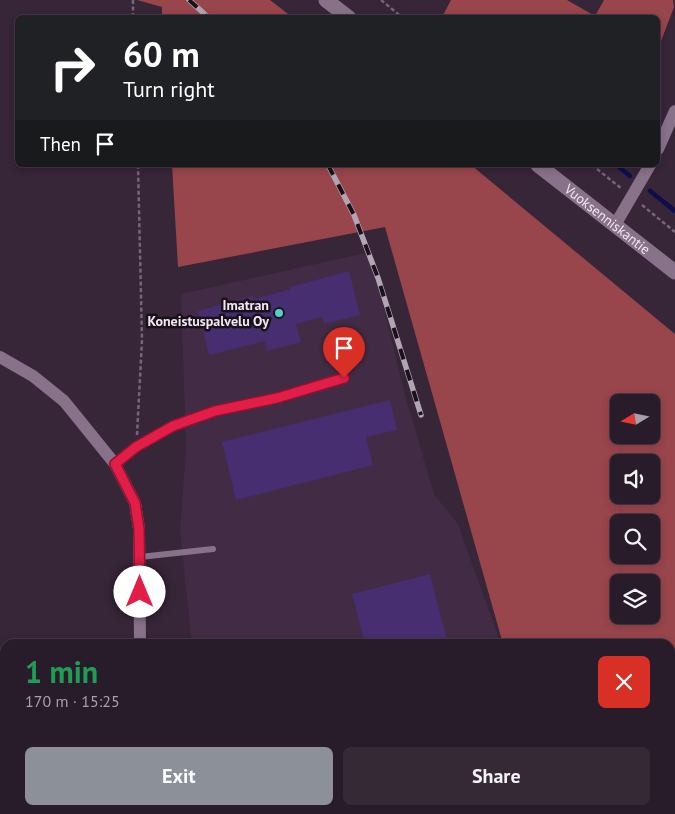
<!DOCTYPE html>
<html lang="en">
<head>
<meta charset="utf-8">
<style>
  body { margin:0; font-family:"PT Sans",sans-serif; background:#352936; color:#f1f3f6; height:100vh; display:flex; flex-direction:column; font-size:19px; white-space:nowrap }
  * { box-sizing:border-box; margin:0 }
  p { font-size:16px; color:#a5a1a8 }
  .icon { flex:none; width:28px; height:28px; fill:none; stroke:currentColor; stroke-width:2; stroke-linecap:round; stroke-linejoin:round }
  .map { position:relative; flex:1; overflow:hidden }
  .sheet { position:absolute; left:0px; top:639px; width:675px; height:176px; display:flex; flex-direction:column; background:#291c2a; border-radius:15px 15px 0 0; box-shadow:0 2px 8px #0003,0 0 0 1px #453a47 }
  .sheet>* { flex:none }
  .guide { position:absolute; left:15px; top:15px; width:645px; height:152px; border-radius:8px; box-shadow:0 2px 8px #0003,0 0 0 1px #453a47; background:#202124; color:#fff; overflow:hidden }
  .needle { width:32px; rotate:260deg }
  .tools { position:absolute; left:610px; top:394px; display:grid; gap:10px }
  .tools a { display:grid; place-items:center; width:50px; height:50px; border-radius:8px; background:#291c2a; box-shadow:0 2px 8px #0003,0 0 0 1px #453a47; font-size:25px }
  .pin { position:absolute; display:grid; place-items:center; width:42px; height:42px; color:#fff; margin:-51px -21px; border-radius:50% 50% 50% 0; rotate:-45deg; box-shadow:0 0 5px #0007 }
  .pin .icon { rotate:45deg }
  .me { position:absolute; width:55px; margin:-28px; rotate:0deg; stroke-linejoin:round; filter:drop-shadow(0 0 4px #0008) }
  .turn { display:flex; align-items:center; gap:18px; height:105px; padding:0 25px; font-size:22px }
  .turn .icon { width:65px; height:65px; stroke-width:2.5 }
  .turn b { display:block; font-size:35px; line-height:42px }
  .then { display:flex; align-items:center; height:48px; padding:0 25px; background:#0003; gap:10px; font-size:19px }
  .round { display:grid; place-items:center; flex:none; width:52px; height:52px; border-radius:8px; background:#352936 }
  .summary { display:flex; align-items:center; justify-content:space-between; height:85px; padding:0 25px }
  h1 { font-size:30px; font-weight:600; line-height:38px; color:#1e9e55 }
  .button { display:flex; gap:10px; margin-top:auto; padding:10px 25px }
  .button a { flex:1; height:58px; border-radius:8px; background:#8c9099; color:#fff; font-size:20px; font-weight:600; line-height:58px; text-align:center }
  .button a+a { background:#352936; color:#f1f3f6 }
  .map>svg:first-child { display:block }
  .built { fill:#422b44 }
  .forest { fill:#98454b; fill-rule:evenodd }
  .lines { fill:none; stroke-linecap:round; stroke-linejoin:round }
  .stream { stroke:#0c0e4d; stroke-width:4.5 }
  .building { fill:#462e70 }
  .path { stroke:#766677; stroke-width:2.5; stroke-dasharray:4 2.5; stroke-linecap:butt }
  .lane { stroke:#887289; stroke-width:6 }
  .street { stroke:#887289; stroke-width:12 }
  .secondary { stroke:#887289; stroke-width:15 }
  .rail-casing { stroke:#b3a4b3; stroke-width:5.5 }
  .rail { stroke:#1a121a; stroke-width:4; stroke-dasharray:11; stroke-linecap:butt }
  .route-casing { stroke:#92132f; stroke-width:12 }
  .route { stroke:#e11d48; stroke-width:9 }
  .poi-dot { fill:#54cdc8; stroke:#1a121a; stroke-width:2 }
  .labels { text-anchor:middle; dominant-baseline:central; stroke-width:5; stroke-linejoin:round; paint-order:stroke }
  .street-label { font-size:14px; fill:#f3e6f3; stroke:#1a121a }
  .poi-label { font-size:14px; font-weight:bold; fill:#f3e6f3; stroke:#1a121a; text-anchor:end }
</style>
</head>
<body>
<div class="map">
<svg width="675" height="814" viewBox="0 0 675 814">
  <rect width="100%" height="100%" fill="#372538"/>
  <g class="built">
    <path d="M370,252L405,394L434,494L458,524L501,644H192L180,531L186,450L181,294Z"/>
    <path d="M238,810H545L546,814H243Z"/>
  </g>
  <g class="forest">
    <path d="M137,0H270L292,17H162V7Z"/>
    <path d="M451,0H567L595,16L604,0H673L674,7L658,49V18L442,17Z"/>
    <path d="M172,165H471L675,334V814H643L640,810H670V644H503L385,227L178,267ZM619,402H651V435H619ZM619,462H651V495H619ZM619,522H651V555H619ZM619,582H651V615H619Z"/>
  </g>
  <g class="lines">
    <g class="stream">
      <path d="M619,167L630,176"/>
      <path d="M650,191L675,211"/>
    </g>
  </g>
  <g class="building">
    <path d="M349,271L360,315L324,324L322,317L296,324L301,342L267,351L265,341L209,355L198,311L253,296L254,299L291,289L290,287Z"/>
    <path d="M390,400L397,430L366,437L373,465L236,500L222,442Z"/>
    <path d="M430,574L448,644H365L352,594Z"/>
  </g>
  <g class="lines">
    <g class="path">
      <path d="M133,0V18"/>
      <path d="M381,0L403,18"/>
      <path d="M592,165L622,189"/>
      <path d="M642,205L675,232"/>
      <path d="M137,435L142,340L138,165"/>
      <path d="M0,659L5,661"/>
    </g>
    <g class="lane">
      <path d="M115,464L136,447L173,426L215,411L277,398L343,378"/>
      <path d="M140,557L213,549"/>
    </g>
    <g class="street">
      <path d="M658,149L675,111"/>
      <path d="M615,225L650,165"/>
      <path d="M0,357L33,376L64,401L115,464L135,503L139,529L140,644"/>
      <path d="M158,810L160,814"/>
    </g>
    <g class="secondary">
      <path d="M326,0L349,18"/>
      <path id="s1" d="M538,165L675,272"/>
    </g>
    <g class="rail-casing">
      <g id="rail">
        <path d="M189,0L209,18"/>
        <path d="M328,165L354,215L378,278L421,415"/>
      </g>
    </g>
    <use href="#rail" class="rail"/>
  </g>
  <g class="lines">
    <g class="route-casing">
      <path id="route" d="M140,592L139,529L135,503L115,464L136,447L173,426L215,411L277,398L344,378"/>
    </g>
    <use href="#route" class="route"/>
  </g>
  <circle class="poi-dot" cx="279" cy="313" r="5"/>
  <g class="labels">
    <g class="street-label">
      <text stroke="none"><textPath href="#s1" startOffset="88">Vuoksenniskantie</textPath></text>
    </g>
    <g class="poi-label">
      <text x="269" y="305">Imatran<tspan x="269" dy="16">Koneistuspalvelu Oy</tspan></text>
    </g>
  </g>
</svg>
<div class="tools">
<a><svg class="needle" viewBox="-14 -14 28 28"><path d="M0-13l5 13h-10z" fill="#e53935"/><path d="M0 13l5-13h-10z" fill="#a5a1a8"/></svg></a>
<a><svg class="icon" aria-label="sound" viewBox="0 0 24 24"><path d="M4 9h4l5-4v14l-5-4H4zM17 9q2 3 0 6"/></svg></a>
<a><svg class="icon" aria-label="search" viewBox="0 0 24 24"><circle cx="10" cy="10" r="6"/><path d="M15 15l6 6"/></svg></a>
<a><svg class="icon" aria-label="layers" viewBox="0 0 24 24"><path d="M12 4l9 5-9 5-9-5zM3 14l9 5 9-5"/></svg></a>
</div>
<div class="pin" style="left:344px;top:378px;background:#d93025"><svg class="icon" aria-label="arrive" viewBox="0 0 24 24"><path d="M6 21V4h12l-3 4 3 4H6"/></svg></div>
<svg class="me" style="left:140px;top:592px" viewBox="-20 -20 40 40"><circle r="19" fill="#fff"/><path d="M0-13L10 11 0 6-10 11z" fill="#e11d48"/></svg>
<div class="guide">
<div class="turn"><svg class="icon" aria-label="right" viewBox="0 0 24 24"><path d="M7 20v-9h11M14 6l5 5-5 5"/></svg><div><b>60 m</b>Turn right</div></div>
<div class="then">Then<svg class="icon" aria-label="arrive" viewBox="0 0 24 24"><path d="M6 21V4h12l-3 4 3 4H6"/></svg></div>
</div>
<section class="sheet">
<div class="summary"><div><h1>1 min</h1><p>170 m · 15:25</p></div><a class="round" style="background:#d93025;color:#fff"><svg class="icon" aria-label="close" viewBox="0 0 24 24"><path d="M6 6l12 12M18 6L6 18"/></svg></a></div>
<div class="button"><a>Exit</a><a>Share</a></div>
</section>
</div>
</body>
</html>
